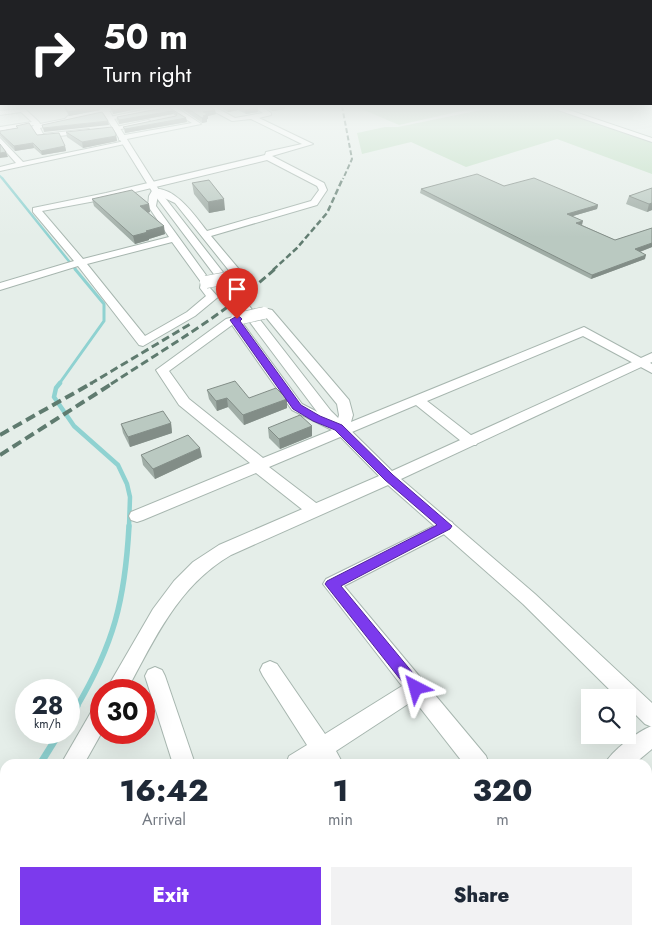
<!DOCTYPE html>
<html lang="en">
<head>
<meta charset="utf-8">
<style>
  body { margin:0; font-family:Jost,sans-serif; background:#f2f2f3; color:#1f2937; height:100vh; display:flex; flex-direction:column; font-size:19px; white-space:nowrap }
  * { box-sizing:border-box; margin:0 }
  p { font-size:16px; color:#747a83 }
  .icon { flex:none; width:28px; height:28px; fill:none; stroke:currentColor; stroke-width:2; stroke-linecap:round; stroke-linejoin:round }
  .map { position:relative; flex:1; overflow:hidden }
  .sheet { position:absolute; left:0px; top:759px; width:652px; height:176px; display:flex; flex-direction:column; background:#fff; border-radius:15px 15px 0 0; box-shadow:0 5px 20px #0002 }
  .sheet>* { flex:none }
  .top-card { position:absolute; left:0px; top:0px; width:652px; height:105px; box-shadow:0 5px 20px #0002; background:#202124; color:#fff; overflow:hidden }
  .buttons { position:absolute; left:581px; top:689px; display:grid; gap:10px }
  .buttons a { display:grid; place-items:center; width:55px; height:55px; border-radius:0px; background:#fff; box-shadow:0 5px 20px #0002; font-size:25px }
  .speed { position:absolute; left:15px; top:679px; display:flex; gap:10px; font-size:25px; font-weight:700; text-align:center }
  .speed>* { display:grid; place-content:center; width:65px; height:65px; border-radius:50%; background:#fff; box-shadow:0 5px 20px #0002; line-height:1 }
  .speed small { font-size:12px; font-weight:400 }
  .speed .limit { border:8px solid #d22; background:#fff; color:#111 }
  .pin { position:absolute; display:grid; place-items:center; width:42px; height:42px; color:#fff; margin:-51px -21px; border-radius:50% 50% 50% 0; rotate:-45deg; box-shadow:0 0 5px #0007 }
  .pin .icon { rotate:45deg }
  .me { position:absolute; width:55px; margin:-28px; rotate:321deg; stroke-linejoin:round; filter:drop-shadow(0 0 4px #0008) }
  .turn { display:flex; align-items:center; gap:18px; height:105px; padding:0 20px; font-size:22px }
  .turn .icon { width:65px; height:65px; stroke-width:2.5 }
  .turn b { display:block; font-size:35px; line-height:42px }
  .eta { display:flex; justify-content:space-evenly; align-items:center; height:85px; text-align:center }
  .eta b { font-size:30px; font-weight:800; line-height:35px }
  .cta { display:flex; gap:10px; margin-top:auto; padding:10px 20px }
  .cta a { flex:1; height:58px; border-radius:0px; background:#7c3aed; color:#fff; font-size:20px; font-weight:800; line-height:58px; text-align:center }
  .cta a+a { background:#f2f2f3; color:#1f2937 }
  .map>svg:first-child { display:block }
  .green { fill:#bfdec2 }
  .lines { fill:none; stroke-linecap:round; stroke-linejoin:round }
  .stream-far5 { stroke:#8fd2d1; stroke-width:2 }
  .stream-far4 { stroke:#8fd2d1; stroke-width:2.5 }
  .stream-far3 { stroke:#8fd2d1; stroke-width:3 }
  .stream-far2 { stroke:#8fd2d1; stroke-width:4.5 }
  .stream-far1 { stroke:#8fd2d1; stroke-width:5.5 }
  .stream { stroke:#8fd2d1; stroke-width:7 }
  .minor-casing { stroke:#a7b6af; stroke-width:2 }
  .tertiary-casing { stroke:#a7b6af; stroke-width:2 }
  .minor { fill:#fff; fill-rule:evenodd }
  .tertiary { fill:#fff; fill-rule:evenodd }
  .rail-far3 { stroke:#5f7b6f; stroke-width:2; stroke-dasharray:5 2.5; stroke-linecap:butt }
  .rail-far2 { stroke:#5f7b6f; stroke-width:2.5; stroke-dasharray:6 3; stroke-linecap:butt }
  .rail-far1 { stroke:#5f7b6f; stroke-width:3; stroke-dasharray:8 4; stroke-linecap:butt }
  .rail { stroke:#5f7b6f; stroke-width:4; stroke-dasharray:10 5; stroke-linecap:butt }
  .minor-bridge-casing { stroke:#a7b6af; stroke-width:13; stroke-linecap:butt }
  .minor-bridge { stroke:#fff; stroke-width:12 }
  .wall { fill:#a0ada6 }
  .shaded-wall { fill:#828d87 }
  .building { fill:#bac9c1; stroke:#828d87 }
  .route { fill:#7c3aed; stroke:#51269a }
</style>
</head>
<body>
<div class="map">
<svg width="652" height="934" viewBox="0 0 652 934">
  <rect width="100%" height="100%" fill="#e5eee9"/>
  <g class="green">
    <path d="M362,106H484L399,125L357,107Z"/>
    <path d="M500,106H546L652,141V174L557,139L466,167L411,142L362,154L357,133L385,127H398Z"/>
  </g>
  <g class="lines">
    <g class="stream-far5">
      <path d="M0,131L38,124"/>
      <path d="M0,176L3,179"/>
    </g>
    <path class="stream-far4" d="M2,178L76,270"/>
    <path class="stream-far3" d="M59,384L104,321V304L75,269"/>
    <path class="stream-far2" d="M60,383L56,388L54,397L74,426L118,465L127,484L130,497L129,527"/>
    <path class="stream-far1" d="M76,708C114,644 125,600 129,526"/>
    <g class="stream">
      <path d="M69,719L77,706"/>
      <path d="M40,764L60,732"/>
      <path d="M0,828L5,820"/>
    </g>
    <g class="minor-casing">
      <g id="minor">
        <path d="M117,106L122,108L40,128L43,134L89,129V133H86L41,138H38L32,127L34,125L0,131V127L32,122L21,112L0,115V111L25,109L39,122L40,124L65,119L68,116Z"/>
        <path d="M162,106H174L201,124L122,140H119V136L192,123L169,109L108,120L105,118Z"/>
        <path d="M204,106H213L235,118L263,113L252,106H261L271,113V115L259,118L313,144L272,156L324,183L327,190L317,205L211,236L243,274L244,276L243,278H235L175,203L158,195L156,206L211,282L210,288L218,297L195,316L143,346L139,345L78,266L0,290V283L74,261L33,212V208L106,193L265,155L266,152L302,144L251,119L232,121ZM267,160L317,186L319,190L311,201L207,231C195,216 175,186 153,189L149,196L148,206L169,237L83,259L42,211L106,199ZM172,242L201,282L200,288L206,296L187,312L145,336L87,264Z"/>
        <path d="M546,106H557L652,138V142Z"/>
        <path d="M148,120L150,121V123L116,130L112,128Z"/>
        <path d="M0,138L23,162L125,141L129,143L0,171V167L16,163L0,145Z"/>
        <path d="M268,309L272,310L349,400L353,415L351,422L584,327L652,364V373L583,336L427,401L476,439L478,442L476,445H466L416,405L269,467L320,506L322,510L320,514L314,516L308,514L256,473L143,520L137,522L131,520L129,516L131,512L250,463L179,405L156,370L226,319L237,316L241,317L243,319L241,321L302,404L337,422L339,415L337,404L265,316L260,315L258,313L260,311ZM232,325L292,410L332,430L263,458L189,399L169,371Z"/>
        <path d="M446,520L452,522L454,526L452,530L344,586L486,756L489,764H464L414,700L336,751L343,764H286L289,756L307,745L263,676L260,670L263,664L270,661L277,664L325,734L402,686L323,584L326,579Z"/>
        <path d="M155,667L162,670L165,676L195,764H173L145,676L148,670Z"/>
        <path d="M652,726V749L634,764H605C611,751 638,731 652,726Z"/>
        <path d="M240,930H266L268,934H242Z"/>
        <path d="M388,930H417L415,934H386Z"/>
        <path d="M601,930H628L630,934H603Z"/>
      </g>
    </g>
    <g class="tertiary-casing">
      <g id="tertiary">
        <path d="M99,106H106L159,190L331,411L392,471L652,353V362L401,479L535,594L652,703V727L645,724L628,707V698H618L523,604L388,485L231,555C178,586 155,638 127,690H106L153,609L174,581L193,562L219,545L379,476L321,417L153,193Z"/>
        <path d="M101,704L102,732L84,764H61L94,707Z"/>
        <path d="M5,866V897L0,899V868Z"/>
      </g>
    </g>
    <use href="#minor" class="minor"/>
    <use href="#tertiary" class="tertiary"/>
    <path class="rail-far3" d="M342,106L352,159L343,179"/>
    <path class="rail-far2" d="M273,270L297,248L327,213L343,178"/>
    <g class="rail-far1">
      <path d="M90,384L192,323"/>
      <path d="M111,384C166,348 226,313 275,269"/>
    </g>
    <g class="rail">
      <path d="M0,435L92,383"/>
      <path d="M0,455L113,383"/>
    </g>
    <g class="minor-bridge-casing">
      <g id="minor-bridge">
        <path d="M206,282L239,276"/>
        <path d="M237,319L264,313"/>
      </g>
    </g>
    <use href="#minor-bridge" class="minor-bridge"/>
  </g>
  <g class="wall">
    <path d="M63,106H99L100,110L69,116Z"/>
    <path d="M109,106H151L113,114Z"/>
    <path d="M178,106H209L216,114L208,116V119H207V122L202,123Z"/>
    <path d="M217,106H256L258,107V112L246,114L238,110L228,112Z"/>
    <path d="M265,106H285V109L272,111Z"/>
    <path d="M168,107L186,118L187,122L125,133L123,127L176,116L173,114L119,124L117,120V117Z"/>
    <path d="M16,126L37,135L65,146L66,151L42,155L34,148L15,151L0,136V131L17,128Z"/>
    <path d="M66,132L116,134L117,141L83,148L67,137Z"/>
    <path d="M192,183L225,210L209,213L194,194Z"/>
    <path d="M504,186L598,205L597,209L573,216L582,225L615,240L652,228V247L640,252L645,259L591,279L420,193L421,189Z"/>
    <path d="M652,188V210L647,212L626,204L629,196Z"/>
    <path d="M92,199L149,204L150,212L148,213L165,234L149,239V240L135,244L94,206Z"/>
    <path d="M207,390L249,398L287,399V408L244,425L228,407L217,411L209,399Z"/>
    <path d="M171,423L172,433L130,447L123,433L121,424Z"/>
    <path d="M312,426V436L280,449L269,438L268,428Z"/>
    <path d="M141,455L202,457L155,479L143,465Z"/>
  </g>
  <g class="shaded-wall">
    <path d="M95,106H99L100,110L69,116L68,112Z"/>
    <path d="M128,106H151L113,114V110Z"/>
    <path d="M233,106H238V110L228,112L227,107Z"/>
    <path d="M285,106V109L272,111V107Z"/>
    <path d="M258,107V112L246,114L245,110Z"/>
    <path d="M215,110L216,114L208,116V119H207V122L202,123V118L203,112Z"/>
    <path d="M172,111L173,114L119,124V120Z"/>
    <path d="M186,118L187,122L125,133V129Z"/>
    <path d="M108,121L109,125L44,132L43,128Z"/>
    <path d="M116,136L117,141L83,148L82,142Z"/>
    <path d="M33,143L34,148L15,151L14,146Z"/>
    <path d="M65,146L66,151L42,155L41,151Z"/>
    <path d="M6,152L8,157L0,158V153Z"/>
    <path d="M224,199L225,210L209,213L208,202Z"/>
    <path d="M652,203V210L647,212L649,204Z"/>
    <path d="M149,204L150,212L142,214L140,206Z"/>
    <path d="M598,205L597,209L566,218L567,214Z"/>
    <path d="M583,221L582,225L576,223Z"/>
    <path d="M164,226L165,234L149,239V240L135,244L133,236L146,231Z"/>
    <path d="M652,243V247L634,254L635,249Z"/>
    <path d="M646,255L645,259L591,279L592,275Z"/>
    <path d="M227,398L228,407L217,411L216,401Z"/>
    <path d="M287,399V408L244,425L243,415Z"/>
    <path d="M171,423L172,433L130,447L128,437Z"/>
    <path d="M312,426V436L280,449L279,439Z"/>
    <path d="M200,448L202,457L155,479L153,469Z"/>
  </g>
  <g class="building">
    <path d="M65,106H95L68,112Z"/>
    <path d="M111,106H128L113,110Z"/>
    <path d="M184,106H209L215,110L203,112L208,114L203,116L206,117L202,118Z"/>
    <path d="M239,106H256L258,107L245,110Z"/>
    <path d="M168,107L186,118L125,129L123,127L176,116L177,114L172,111L119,120L117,117Z"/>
    <path d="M102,112L108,121L43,128L42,125Z"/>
    <path d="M29,123L37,135L59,133L65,146L41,151L33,143L14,146L0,133V131L18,128L16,126Z"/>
    <path d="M112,127L116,134V136L82,142L66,132Z"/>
    <path d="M0,144L6,152L0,153Z"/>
    <path d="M477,174L504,186L534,178L598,205L567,214L583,221L576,223L615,240L652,228V243L635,249L646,255L592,275L421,189Z"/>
    <path d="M209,180L224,199L208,202L192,183Z"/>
    <path d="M652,188V203L649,204L629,196Z"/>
    <path d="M132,190L149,204L140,206L164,226L146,231L148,232L133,236L92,199Z"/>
    <path d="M235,381L249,398L276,388L287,399L243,415L227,398L216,401L207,390Z"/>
    <path d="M163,411L171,423L128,437L121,424Z"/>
    <path d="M300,415L312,426L279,439L268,428Z"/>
    <path d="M188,435L200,448L153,469L141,455Z"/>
  </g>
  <linearGradient id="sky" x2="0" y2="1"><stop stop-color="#84c0df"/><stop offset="0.45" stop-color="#f3f7f5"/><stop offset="1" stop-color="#f3f7f5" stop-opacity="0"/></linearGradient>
  <rect width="652" height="237" fill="url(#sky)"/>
  <path class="route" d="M237,316L240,317L242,319L240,321L301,405L320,416L342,425L393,475L452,526L450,529L341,586L422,684L424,688L422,693L416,695L411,693L325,584L327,581L437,525L385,480L335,430L313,421L293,409L230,320Z"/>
</svg>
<div class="buttons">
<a><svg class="icon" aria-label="search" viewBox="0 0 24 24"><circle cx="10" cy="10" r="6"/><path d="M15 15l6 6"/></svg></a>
</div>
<div class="speed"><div>28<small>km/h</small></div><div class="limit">30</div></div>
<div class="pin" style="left:237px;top:319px;background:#d93025"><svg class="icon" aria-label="arrive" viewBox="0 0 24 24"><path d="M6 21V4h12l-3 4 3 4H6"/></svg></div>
<svg class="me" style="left:416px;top:688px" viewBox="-20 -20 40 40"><path d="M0-17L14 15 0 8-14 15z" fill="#7c3aed" stroke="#fff" stroke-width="4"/></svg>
<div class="top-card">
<div class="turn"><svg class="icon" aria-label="right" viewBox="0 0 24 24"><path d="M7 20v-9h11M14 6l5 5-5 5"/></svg><div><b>50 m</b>Turn right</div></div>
</div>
<section class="sheet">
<div class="eta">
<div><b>16:42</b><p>Arrival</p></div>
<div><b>1</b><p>min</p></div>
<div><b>320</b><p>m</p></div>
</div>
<div class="cta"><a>Exit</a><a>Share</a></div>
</section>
</div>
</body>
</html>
